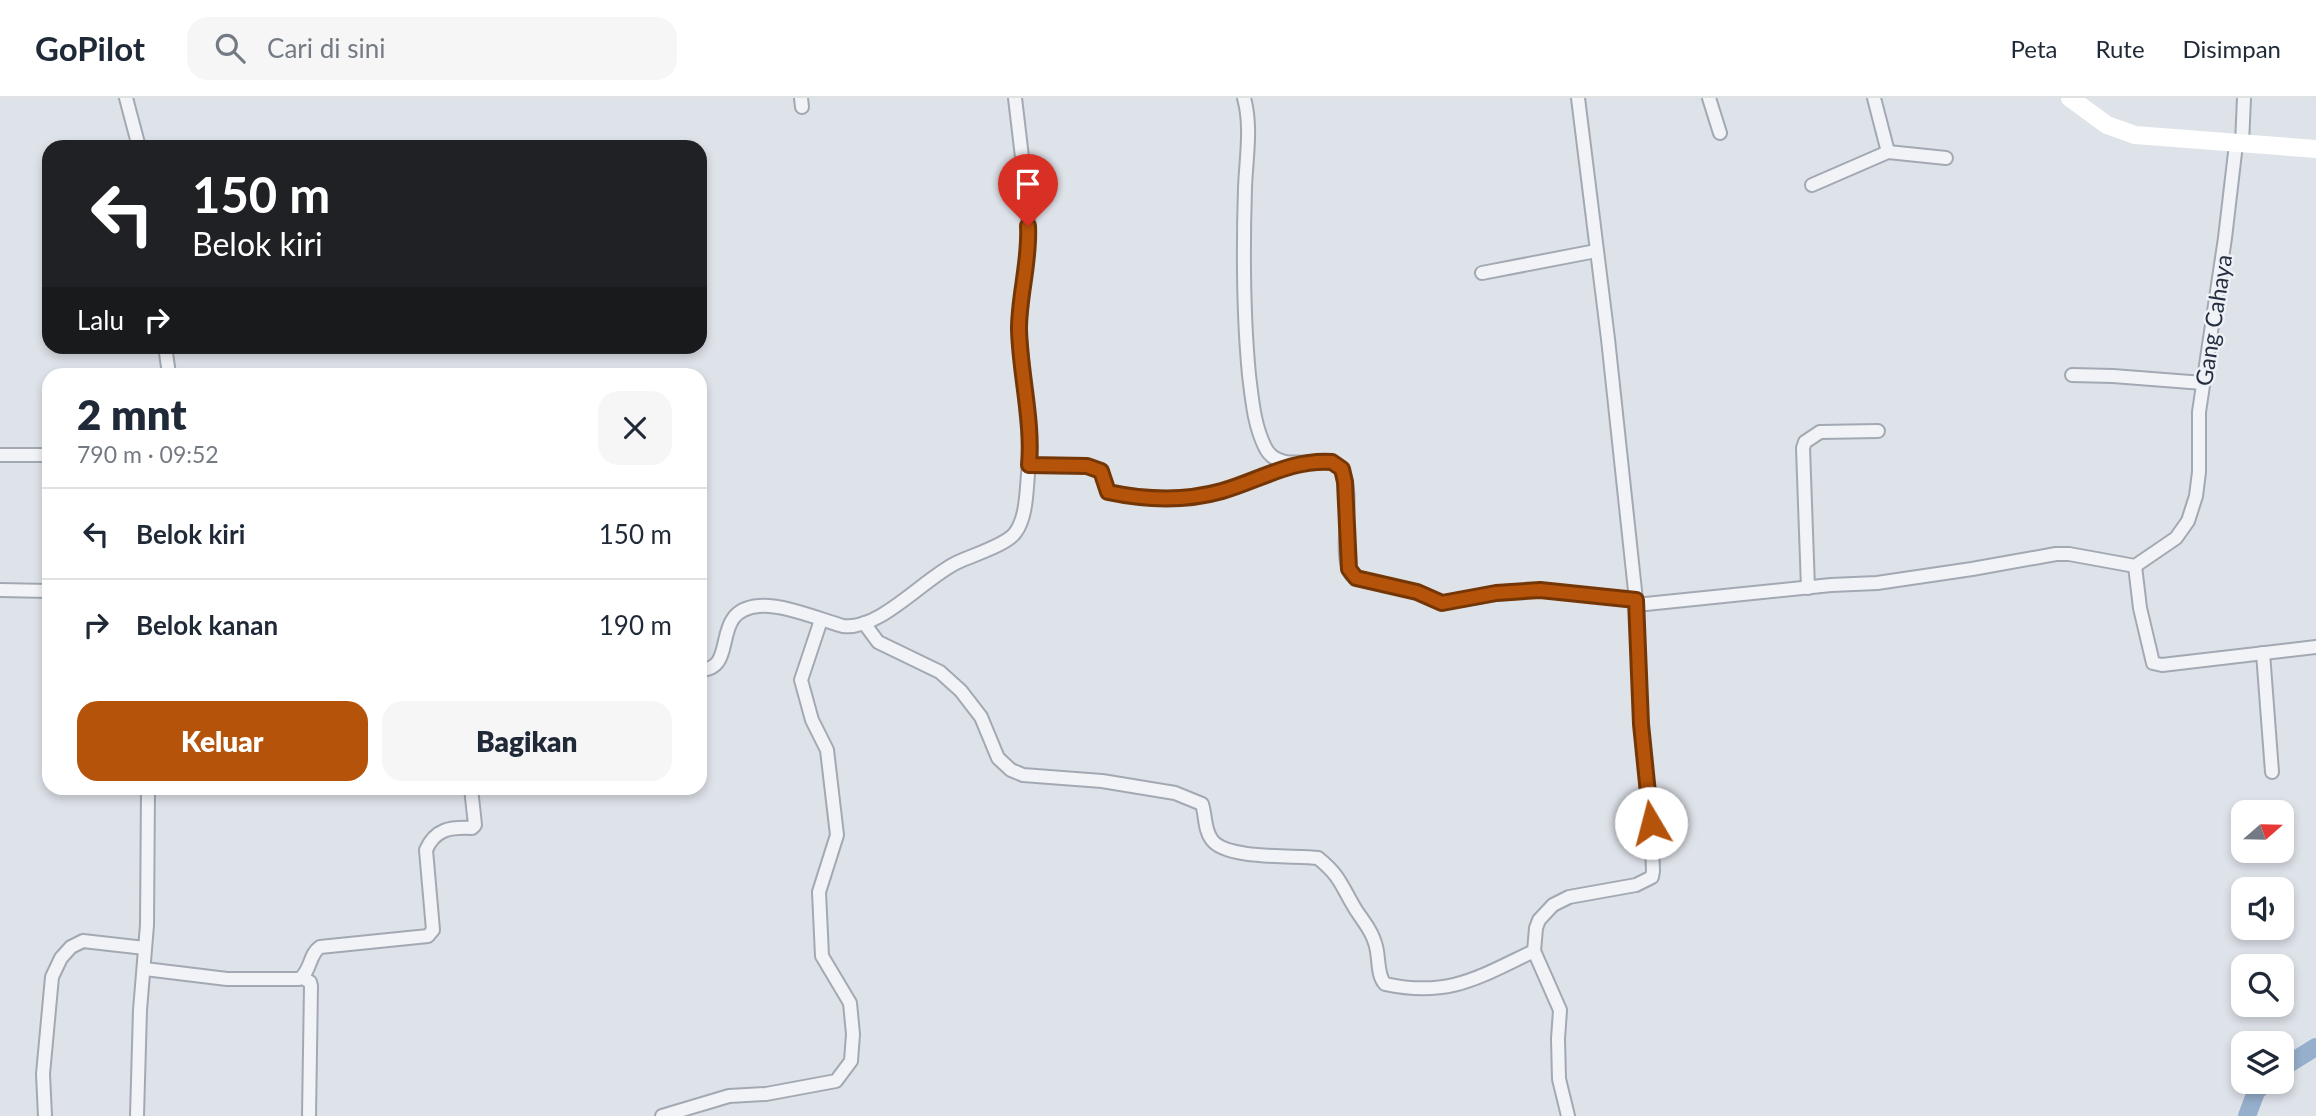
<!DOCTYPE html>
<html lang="id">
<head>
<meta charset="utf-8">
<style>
  body { margin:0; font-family:Lato,sans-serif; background:#f6f6f7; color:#1f2937; height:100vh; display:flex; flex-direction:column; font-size:26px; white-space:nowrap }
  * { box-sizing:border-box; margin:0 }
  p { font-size:23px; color:#747a83 }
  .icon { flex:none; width:38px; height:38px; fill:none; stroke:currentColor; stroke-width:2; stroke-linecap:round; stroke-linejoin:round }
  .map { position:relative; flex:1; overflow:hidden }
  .drawer { position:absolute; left:42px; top:270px; width:665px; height:427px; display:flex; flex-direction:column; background:#fff; border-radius:21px; box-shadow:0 4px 10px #0003 }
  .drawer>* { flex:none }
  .guide { position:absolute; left:42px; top:42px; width:665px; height:214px; border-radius:21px; box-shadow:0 4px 10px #0003; background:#202124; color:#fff; overflow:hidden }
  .needle { width:46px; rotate:70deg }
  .controls { position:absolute; left:2231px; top:702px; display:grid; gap:14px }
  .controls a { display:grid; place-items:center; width:63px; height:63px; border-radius:14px; background:#fff; box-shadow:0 4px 10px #0003; font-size:35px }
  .pin { position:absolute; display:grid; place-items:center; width:60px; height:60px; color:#fff; margin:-72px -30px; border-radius:50% 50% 50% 0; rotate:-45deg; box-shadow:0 0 7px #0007 }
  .pin .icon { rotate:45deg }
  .me { position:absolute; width:77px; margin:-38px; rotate:352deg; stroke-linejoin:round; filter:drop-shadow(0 0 5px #0008) }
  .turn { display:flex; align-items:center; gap:24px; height:147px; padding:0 35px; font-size:32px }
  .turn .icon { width:91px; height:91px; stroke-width:2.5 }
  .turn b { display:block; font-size:49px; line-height:60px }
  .then { display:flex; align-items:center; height:66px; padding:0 35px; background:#0003; gap:14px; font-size:26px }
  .round { display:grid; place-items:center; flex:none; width:74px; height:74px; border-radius:21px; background:#f6f6f7 }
  .overview { display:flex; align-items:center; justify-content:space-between; height:119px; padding:0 35px }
  h1 { font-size:42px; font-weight:800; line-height:52px }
  .button { display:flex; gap:14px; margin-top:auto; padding:14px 35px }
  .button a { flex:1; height:80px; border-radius:21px; background:#b45309; color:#fff; font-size:28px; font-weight:800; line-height:80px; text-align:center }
  .button a+a { background:#f6f6f7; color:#1f2937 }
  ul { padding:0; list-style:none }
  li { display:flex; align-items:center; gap:21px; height:91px; padding:0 35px; border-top:2px solid #e0e1e3 }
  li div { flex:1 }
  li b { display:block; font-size:26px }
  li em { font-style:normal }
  header { display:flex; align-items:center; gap:42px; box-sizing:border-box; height:98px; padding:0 35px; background:#fff; border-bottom:2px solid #e0e1e3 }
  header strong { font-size:33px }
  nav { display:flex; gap:38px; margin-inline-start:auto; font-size:24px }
  .search { width:490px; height:63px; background:#f6f6f7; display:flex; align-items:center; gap:18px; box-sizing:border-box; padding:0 24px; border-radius:21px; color:#747a83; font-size:26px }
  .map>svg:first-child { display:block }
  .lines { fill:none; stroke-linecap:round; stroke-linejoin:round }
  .river { stroke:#96afcc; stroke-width:18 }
  .street-casing { stroke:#a3a9b3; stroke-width:16 }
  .street { stroke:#f1f3f7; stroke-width:12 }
  .secondary { stroke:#fff; stroke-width:18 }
  .route-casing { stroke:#753606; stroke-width:18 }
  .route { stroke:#b45309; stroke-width:12 }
  .labels { text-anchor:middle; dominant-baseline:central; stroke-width:5; stroke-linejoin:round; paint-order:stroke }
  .street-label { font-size:23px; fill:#262f41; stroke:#eef1f6 }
</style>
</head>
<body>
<header>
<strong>GoPilot</strong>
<div class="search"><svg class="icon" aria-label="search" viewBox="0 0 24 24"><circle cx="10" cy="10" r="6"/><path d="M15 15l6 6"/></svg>Cari di sini</div>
<nav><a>Peta</a><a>Rute</a><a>Disimpan</a></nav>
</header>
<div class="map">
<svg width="2316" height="1018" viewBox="0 0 2316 1018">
  <rect width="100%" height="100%" fill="#dee2e9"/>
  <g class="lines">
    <g class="river">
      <path d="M2282,970L2316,949"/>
      <path d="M2247,1018L2256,994L2266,984"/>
    </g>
    <g class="street-casing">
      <g id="street">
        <path d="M126,0L139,49"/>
        <path d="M801,0L802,9"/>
        <path d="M1015,0L1027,101L1029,137L1019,228L1029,343V367L1087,368L1101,373L1108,394C1146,402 1184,404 1222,393C1247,386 1269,373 1295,368"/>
        <path d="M1244,0C1252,29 1246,61 1245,90C1243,153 1243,214 1249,277C1252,301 1254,327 1265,349C1279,380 1330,352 1341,371C1357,397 1337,451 1351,476L1358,480L1417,494L1442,505L1496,496L1540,492L1636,502"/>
        <path d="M1709,0L1720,35"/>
        <path d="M1874,0L1888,54"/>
        <path d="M2242,46L2244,0"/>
        <path d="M1812,87L1888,54L1946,60"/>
        <path d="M1482,175L1596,153"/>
        <path d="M165,248L169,276"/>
        <path d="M2072,277L2113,278L2203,285"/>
        <path d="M0,357H49"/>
        <path d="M2135,468L2140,510L2153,565L2162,567L2316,549"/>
        <path d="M1808,490L1803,350L1805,344L1820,334L1878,333"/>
        <path d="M0,492L49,493"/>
        <path d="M1636,507L1831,487L1877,485L1972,471L2056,456H2069L2135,468L2176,440L2188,423L2196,398L2199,374V314L2225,140L2236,46"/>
        <path d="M864,525L878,544L940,574L961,593L981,619L998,660L1011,672L1023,677L1102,683L1175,695L1202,706C1206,718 1204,732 1212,742C1227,762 1294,757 1318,760C1340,778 1340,785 1353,807C1360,820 1371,830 1375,845C1380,858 1376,876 1385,886C1449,900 1479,879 1534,853L1536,830L1539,822L1553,807L1569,799L1636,787L1652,779L1653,773L1651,725L1641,626L1636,502L1608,241L1578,0"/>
        <path d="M2263,555L2272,674"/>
        <path d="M700,572C740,571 708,512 759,508C783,506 819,521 843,528C880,533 925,479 958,464C973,457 1006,447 1015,435C1028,418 1026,388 1029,367"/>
        <path d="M1534,853L1560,912L1558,941L1559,981L1568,1018"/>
        <path d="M145,871L227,881H299C311,874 309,856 320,849L428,838L433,832L426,752C435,731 450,729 472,730L475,727L471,690"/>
        <path d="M303,880L310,884L311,888L309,1018"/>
        <path d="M45,1018L43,976L52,879L61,860L71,849L83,843L145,850"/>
        <path d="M137,1018L140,912L147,827L148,690"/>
        <path d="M662,1018L729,998L766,996L836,983L851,963L853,936L850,905L822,858L819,794L837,737L827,652L812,622L801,582L821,522"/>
      </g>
    </g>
    <use href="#street" class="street"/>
    <path class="secondary" d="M2070,0L2107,27L2135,37L2316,51"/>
  </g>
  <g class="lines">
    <g class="route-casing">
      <path id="route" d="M1028,128C1030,163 1019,197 1019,231C1020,276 1033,322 1029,367L1087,368L1101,373L1108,394C1146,402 1183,404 1222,393C1258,383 1291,361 1332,364L1342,371L1345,384L1349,471L1356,480L1417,494L1442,505L1496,495L1540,492L1636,502L1641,626L1651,725"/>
    </g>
    <use href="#route" class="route"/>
  </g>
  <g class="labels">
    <g class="street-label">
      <text transform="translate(2213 222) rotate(-81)">Gang Cahaya</text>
    </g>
  </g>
</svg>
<div class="controls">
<a><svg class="needle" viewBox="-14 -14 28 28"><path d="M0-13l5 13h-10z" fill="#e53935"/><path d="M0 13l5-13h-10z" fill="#747a83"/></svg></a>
<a><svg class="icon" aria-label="sound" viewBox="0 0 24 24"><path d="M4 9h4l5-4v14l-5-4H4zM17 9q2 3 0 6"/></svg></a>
<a><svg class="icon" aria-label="search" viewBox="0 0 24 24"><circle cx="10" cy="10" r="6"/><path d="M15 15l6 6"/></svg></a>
<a><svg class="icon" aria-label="layers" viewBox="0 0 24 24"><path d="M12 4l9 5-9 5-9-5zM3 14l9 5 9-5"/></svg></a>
</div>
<div class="pin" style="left:1028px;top:128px;background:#d93025"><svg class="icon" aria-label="arrive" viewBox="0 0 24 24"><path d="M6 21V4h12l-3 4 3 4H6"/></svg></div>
<svg class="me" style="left:1651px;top:725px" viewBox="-20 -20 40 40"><circle r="19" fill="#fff"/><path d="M0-13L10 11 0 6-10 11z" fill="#b45309"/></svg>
<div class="guide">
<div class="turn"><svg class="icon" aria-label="left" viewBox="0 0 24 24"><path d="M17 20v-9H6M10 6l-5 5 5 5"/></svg><div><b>150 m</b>Belok kiri</div></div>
<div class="then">Lalu<svg class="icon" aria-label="right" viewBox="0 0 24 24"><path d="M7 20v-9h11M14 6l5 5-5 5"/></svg></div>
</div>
<section class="drawer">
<div class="overview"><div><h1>2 mnt</h1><p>790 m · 09:52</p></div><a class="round"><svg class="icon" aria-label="close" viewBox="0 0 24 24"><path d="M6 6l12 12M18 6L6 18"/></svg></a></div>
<ul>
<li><svg class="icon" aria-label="left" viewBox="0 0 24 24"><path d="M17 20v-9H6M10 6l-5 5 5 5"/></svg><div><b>Belok kiri</b></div><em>150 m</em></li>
<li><svg class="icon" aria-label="right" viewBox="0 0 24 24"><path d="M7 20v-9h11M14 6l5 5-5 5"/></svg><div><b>Belok kanan</b></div><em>190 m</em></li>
</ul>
<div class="button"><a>Keluar</a><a>Bagikan</a></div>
</section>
</div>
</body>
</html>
